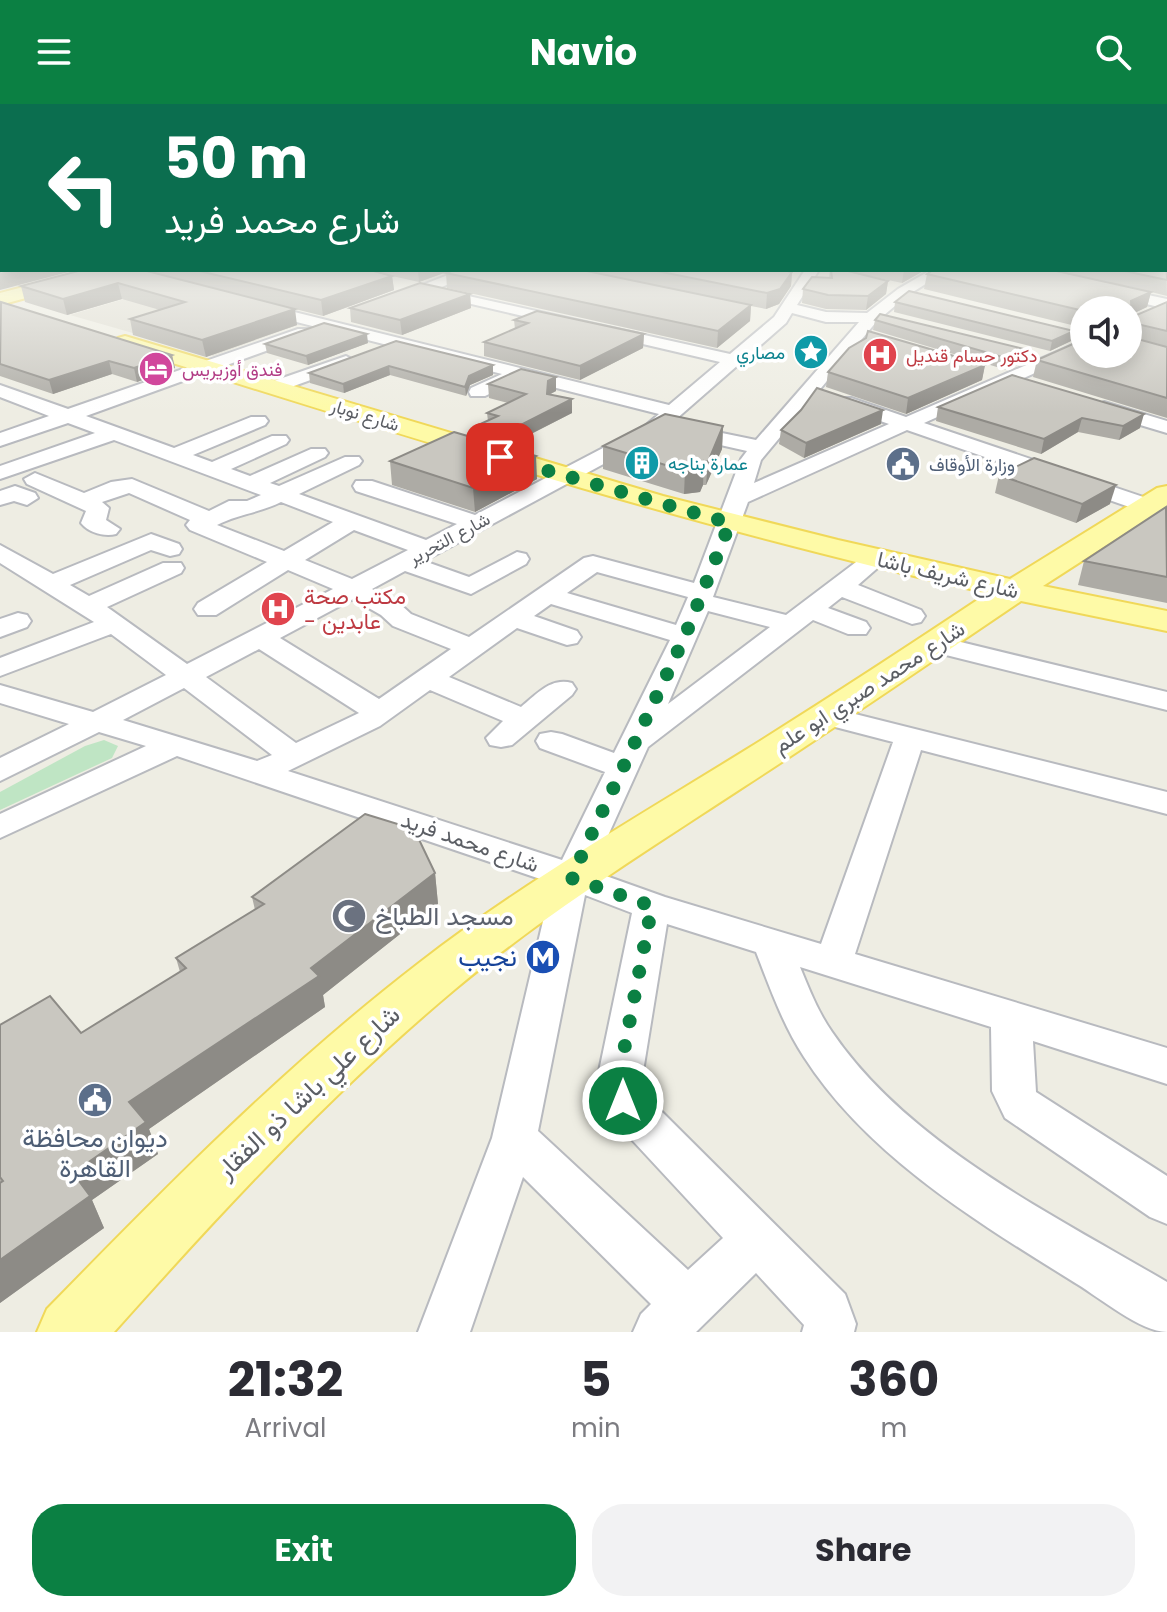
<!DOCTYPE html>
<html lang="en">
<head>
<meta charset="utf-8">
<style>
  body { margin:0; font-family:Poppins,Vazirmatn,sans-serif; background:#f2f2f3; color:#2b2b33; height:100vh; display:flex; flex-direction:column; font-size:30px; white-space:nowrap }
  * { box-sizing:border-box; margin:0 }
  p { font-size:26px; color:#7c7c81 }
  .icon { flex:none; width:44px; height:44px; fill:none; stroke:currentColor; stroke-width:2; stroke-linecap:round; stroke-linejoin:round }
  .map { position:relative; height:1228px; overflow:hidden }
  .sheet { display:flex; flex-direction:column; background:#fff; flex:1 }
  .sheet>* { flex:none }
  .guide { position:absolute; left:0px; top:0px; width:1168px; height:168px; box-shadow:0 4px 20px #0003; background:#0b6e4f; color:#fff; overflow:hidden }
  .fabs { position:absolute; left:1070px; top:192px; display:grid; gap:16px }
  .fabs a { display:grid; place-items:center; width:72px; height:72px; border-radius:50%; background:#fff; box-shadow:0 4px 20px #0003; font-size:40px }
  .pin { position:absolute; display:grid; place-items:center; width:68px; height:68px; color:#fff; margin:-34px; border-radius:16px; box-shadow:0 4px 12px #0006 }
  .me { position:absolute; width:88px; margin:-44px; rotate:0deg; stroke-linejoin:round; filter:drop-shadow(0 0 6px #0008) }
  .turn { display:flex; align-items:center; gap:28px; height:168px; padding:0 32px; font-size:36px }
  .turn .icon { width:104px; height:104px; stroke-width:2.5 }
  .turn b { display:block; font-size:56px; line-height:68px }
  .eta { display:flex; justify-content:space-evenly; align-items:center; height:136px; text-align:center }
  .eta b { font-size:48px; font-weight:700; line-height:56px }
  .button { display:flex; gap:16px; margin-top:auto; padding:16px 32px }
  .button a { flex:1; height:92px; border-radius:32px; background:#0b8043; color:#fff; font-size:32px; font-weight:700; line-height:92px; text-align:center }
  .button a+a { background:#f2f2f3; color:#2b2b33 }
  header { display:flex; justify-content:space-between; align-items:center; height:104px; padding:0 32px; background:#0b8043; color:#fff; font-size:36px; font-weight:700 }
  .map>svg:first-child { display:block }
  .education { fill:#dedcd1 }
  .green { fill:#bfe5c4 }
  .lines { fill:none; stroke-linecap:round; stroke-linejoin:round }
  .minor-casing { stroke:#b8babf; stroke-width:4 }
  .major-casing { stroke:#f0d859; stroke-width:4 }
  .minor { fill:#fff; fill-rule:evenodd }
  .major { fill:#fefaa7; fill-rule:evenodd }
  .wall { fill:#adaba5 }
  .shaded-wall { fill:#8d8b86 }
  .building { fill:#c9c7c0; stroke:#8d8b86; stroke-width:2 }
  .route { stroke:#0b8043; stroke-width:14; stroke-dasharray:0 25.2 }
  .labels { text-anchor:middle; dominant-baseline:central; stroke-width:7; stroke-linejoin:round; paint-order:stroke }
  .far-culture-label { font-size:18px; fill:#0d838f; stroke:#fff; text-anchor:end }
  .far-health-label { font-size:18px; fill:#be3a42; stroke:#fff; text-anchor:start }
  .far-hotel-label { font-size:18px; fill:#b23c85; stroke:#fff; text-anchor:start }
  .far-street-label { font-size:18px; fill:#5b5e64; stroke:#fff }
  .far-service-label { font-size:18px; fill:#4e5e75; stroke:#fff; text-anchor:start }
  .street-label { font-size:22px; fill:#5b5e64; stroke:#fff }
  .health-label { font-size:22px; fill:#be3a42; stroke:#fff; text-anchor:start }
  .near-worship-label { font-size:26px; fill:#5b616d; stroke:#fff; text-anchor:start }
  .near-transit-label { font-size:26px; fill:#164399; stroke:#fff; text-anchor:end }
  .near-street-label { font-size:26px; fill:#5b5e64; stroke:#fff }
  .near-service-label { font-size:26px; fill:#4e5e75; stroke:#fff }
</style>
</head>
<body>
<header><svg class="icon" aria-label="menu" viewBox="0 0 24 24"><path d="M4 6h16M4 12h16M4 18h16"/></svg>Navio<svg class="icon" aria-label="search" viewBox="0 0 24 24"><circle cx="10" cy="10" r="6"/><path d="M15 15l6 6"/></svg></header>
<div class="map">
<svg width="1167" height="1228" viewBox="0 0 1167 1228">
  <rect width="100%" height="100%" fill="#eeede3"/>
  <path class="education" d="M165,183L306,218L213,252L70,211Z"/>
  <path class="green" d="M104,636L118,642L112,654L0,706V688L85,642Z"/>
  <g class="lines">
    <g class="minor-casing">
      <g id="minor">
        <path d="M461,166H482L437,185L730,250L774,213L805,166H819L797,201L826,208L867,209L898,185L931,166H948L908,191L877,217L761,356L754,379L889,320L837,302L835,298L837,294H851L906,313L1084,236V247L924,319L1167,401V416L907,326L748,398L713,493L786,511L868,449H886L889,454L858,481L921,506L925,512L921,518L912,520L842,493L828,504L866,518L870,524L866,530H848L813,516L648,643L592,767L665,793L821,840L893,638L816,618L812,612L816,606L827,603L1167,688V710L921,646L855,850L1167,944V980L1033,937L1036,988L1167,1072V1120L1150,1113L1005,1014L992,987L991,923L800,863C809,885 818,908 832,928C908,1040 1053,1111 1167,1178V1228C1141,1228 1100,1194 1077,1180C979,1119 868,1053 804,953C783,921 770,884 756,848L667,820L640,986L845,1190L856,1220L854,1228H802L804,1221L756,1169L696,1228H633L641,1210L651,1200L523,1073L470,1228H418L492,1034L552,779L177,652L0,734V710L146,642L99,628L0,677V654L69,620L0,599V581L93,608L166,571L111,530L0,572V554L94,518L0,459V441L53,470L151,430L179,440L182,445L179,450L170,452L151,446L70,481L89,492L163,459H181L184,464L181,469L107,503L187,560L333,485L288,466L216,511H198L194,505L198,499L267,458L190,426L186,421L190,416L129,389L102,398L109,404L106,416L120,425L116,430C105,433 89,429 81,419L86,407L27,380L24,375L35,369L84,389L111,378L132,375L209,407L229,397H247L261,391L114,336L0,375V362L95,329L68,319L0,342V329L49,312L0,293V281L68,305L298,225H310L312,228L310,231L86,312L174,344L251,313H265L268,317L265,321L193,351L212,358L272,332H286L289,336L286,340L231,365L250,372L311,345H325L328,349L325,353L270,379L279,382L345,353H359L362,357L359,361L299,390L426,436L457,420L356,387L353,382L356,377H372L475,411L645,322L659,310L521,275L485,292H471L469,288L471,284L502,270L253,207V201L258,199L669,301L720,258L424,189L394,200L386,195ZM792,209L826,218H859L756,336L683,321L673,327L676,331L747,347L741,355L694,479L593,452L584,454L469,533L411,510L400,500L372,485L405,467L471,490L526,460L529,455L526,450L517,448L469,473L424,457L659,330L786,219ZM281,398L333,418L284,447L217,421C238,410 259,409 281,398ZM354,426L408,446L352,475L305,456ZM597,468L688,493L676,521L567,489ZM353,495L381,511L393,522L451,545L379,595L280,534ZM551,500L670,536L614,649L562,630L551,628L540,630L536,637L540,644L605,668L562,756L288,667L380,622L430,586L503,617L486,634L490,641L501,643L512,641L572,591L576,585L572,579C551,573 537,590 521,603L449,573L517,524L567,541L577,539L581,533L577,527L534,512ZM708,507L770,523L668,600ZM259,545L359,609L296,639L206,573ZM184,584L272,651L257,657L123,616ZM585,791L632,809L598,972C596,987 601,997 608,1010L723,1134L688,1166L538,1027Z"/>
        <path d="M1110,183L1167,195V205L1105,190V184Z"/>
        <path d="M346,252L355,257L352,261L280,287H268L265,283L268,279Z"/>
        <path d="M1104,298L1167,317V329L1097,308L1094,304Z"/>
        <path d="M15,382L35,389L38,394L27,401L14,397L0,401V387Z"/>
        <path d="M18,509L27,511L31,517L27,523L0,533V515Z"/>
        <path d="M936,532L1167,588V606L926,546L922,540L926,534Z"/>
      </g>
    </g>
    <g class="major-casing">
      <g id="major">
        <path d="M88,166H118L115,170L0,201V189Z"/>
        <path d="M125,232L663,392L838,436L1010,475L1157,384L1167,382V402L1043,482L1167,507V527L1021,497C929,559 838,622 745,682C646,747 545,810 454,886C330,990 221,1108 114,1228H37L47,1205C166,1083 284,963 419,859C521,780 634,715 744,647C826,596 907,543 988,489C693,424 406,332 118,242L114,238L118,234Z"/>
      </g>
    </g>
    <use href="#minor" class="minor"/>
    <use href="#major" class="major"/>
  </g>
  <g class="wall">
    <path d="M1166,138L1167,192L1151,188L1147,203L1132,210V213L1167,198V314L1033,273L1037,256L1084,250L1128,206H1084V224L924,185L927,170L933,166H1166Z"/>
    <path d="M82,166H452L419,178L392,172L394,186L323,212L263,197L297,221L206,253L133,231L130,215L160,206L122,195L67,211L25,198L21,182Z"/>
    <path d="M454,166H783L792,168L791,182L779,200L766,205L751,202L750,217L717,244L447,184L446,169Z"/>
    <path d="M830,166H925L902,179L865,171L888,177L886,190L866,206L826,205L802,199L803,185L829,174Z"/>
    <path d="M470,190L471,204L402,231L351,218L350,204Z"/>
    <path d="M895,198L1074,227L1071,237L1050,247L894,208Z"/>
    <path d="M0,199L172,251L175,264L137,278L112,270L53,290L0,272Z"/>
    <path d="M514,216L644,230L643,244L580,276L484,252V238L515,225Z"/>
    <path d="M875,216L1026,257L1007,266L873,226Z"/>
    <path d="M396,237L493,261V271L470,281L466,292L390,271L344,289L310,279L309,269Z"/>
    <path d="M368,239L308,261L267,249L265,240Z"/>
    <path d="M985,261L982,276L906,310L826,283L828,268Z"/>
    <path d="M1012,271L1140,324L1119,336L1078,328L1041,350L936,317L938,303Z"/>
    <path d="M556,273V287L549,291L572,309L506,343L537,375L475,408L392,381L390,357L479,335L478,321L488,317L487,309L508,299L489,294L488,280Z"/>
    <path d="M881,320L804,354L779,340L781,326Z"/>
    <path d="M723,322L722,345L706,381H703L700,388L684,390L603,365V342Z"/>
    <path d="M999,371L1110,400L1076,419L995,389Z"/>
    <path d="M1167,403V499L1078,481L1084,457Z"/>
    <path d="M435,769L438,800L323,891L325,903L149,1025L158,1050L92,1096L104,1124L0,1199V921L81,929L180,868L176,854L255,806L252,793Z"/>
  </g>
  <g class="shaded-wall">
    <path d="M16,166H76L0,186V170Z"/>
    <path d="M418,166H452L419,178Z"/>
    <path d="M904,166H925L902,179Z"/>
    <path d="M792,168L791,182L779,200L766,205L767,189Z"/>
    <path d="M392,172L394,186L323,212L321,196Z"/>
    <path d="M888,177L886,190L866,206L868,192Z"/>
    <path d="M118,179L122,195L67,211L63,195Z"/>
    <path d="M1151,188L1147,203L1128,212L1131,197Z"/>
    <path d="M470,190L471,204L402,231L400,216Z"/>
    <path d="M751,201L750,217L717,244L718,227Z"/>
    <path d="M295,205L297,221L206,253L202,236Z"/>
    <path d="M1074,227L1071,237L1050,247L1052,237Z"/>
    <path d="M367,230L368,239L308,261L306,252Z"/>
    <path d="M644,230L643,244L580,276V262Z"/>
    <path d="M1028,246L1026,257L1007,266L1009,255Z"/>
    <path d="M172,251L175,264L137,278L134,264Z"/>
    <path d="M109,257L112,270L53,290L49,276Z"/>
    <path d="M493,261V271L470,281L466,292L465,283L469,272Z"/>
    <path d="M985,261L982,276L906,310L908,294Z"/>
    <path d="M389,262L390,271L344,289L343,280Z"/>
    <path d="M556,273V287L548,291L547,290L548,277Z"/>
    <path d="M572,295V309L505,343V329Z"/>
    <path d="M883,306L881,320L804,354L806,339Z"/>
    <path d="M1144,310L1140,324L1119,336L1123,322Z"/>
    <path d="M1082,314L1078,328L1041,350L1044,335Z"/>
    <path d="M723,322L722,345L706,381L708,358Z"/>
    <path d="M536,352L537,375L475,408L473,384Z"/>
    <path d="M704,357L703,381L700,388L684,390L685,367Z"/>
    <path d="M1116,381L1110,400L1076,419L1082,400Z"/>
    <path d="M435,769L438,800L323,891L325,903L149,1025L158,1050L92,1096L104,1124L0,1199V1156L129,998L311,864Z"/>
  </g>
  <g class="building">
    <path d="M0,138H2V166H16L0,170Z"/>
    <path d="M1166,155L1167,176L1120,166H1166Z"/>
    <path d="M82,166H143L295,205L202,236L130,215L185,198L118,179L63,195L21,182Z"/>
    <path d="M195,166H370L392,172L321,196Z"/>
    <path d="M454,166H582L751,201L718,227L446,169Z"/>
    <path d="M652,166H783L792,168L780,185L767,189Z"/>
    <path d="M831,166H844L888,177L868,192L828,191L803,185L812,173L832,174Z"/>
    <path d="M933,166H1052L1151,188L1131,197L1132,213L1167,198V227L1133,219L1129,222L1130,233L1167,243V294L1037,256L1084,235V250H1128V206L1084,207L927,170Z"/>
    <path d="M420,179L470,190L400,216L350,204Z"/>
    <path d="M909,187L1074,227L1052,237L895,198Z"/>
    <path d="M1,198L172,251L134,264L109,257L49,276L0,260Z"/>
    <path d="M537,207L644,230L580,262L484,238L528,219L514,216Z"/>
    <path d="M880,210L1028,246L1009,255L875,216Z"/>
    <path d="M324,219L367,230L306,252L265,240Z"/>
    <path d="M868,227L985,261L908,294L828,268L849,244L866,234Z"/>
    <path d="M396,237L493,261L469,272L465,283L389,262L343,280L309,269Z"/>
    <path d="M521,265L556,273L548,277L547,290L572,295L505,329L478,321L498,312L487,309L526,290L488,280Z"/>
    <path d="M1012,271L1144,310L1123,322L1082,314L1044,335L938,303Z"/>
    <path d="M817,284L883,306L806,339L781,326L801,306Z"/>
    <path d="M665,310L723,322L708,358L704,357L701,364L685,367L603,342Z"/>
    <path d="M454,328L536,352L473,384L390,357Z"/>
    <path d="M1034,354L1116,381L1082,400L999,371Z"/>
    <path d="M1166,403L1167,473L1084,457Z"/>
    <path d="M365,710L414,725L435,769L311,864L319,872L129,998L146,1018L73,1069L90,1092L0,1156V1079L3,1077L0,1073V921L50,892L81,929L186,864L176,854L264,800L252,793Z"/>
  </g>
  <linearGradient id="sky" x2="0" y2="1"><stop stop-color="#8cbef1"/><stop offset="0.45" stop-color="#f7f7f2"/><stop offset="1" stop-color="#f7f7f2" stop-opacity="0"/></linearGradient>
  <rect width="1167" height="309" fill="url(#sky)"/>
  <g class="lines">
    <path class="route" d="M500,353L730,419L685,532L571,774L652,802L619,972L618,984L623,997"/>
  </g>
  <defs>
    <g id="sight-disc" transform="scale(1.8)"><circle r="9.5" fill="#0f9aa8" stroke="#fff"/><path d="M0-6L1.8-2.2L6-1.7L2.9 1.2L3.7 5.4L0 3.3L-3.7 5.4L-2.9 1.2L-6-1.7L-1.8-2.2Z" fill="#fff"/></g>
    <g id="hospital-disc" transform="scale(1.8)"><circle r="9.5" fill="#e0444e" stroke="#fff"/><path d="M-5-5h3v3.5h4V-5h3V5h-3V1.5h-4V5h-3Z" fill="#fff"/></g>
    <g id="hotel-disc" transform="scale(1.8)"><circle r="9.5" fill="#d1479c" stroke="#fff"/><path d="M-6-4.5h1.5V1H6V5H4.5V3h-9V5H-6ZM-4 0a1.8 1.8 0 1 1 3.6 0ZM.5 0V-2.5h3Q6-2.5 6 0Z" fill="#fff"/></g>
    <g id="building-disc" transform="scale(1.8)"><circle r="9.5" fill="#0f9aa8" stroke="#fff"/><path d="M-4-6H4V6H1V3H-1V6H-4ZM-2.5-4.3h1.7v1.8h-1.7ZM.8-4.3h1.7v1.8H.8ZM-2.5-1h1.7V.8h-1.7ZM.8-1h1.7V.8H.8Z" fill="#fff"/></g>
    <g id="civic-disc" transform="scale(1.8)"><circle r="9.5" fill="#5c6f8a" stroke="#fff"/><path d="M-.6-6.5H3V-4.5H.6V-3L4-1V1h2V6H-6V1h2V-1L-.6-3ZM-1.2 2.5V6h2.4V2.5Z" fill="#fff"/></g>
    <g id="mosque-disc" transform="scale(1.8)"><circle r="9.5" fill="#6b7280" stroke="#fff"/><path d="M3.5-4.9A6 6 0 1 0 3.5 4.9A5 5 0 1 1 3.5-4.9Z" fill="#fff"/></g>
    <g id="metro-disc" transform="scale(1.8)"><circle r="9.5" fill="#1a4fb4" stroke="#fff"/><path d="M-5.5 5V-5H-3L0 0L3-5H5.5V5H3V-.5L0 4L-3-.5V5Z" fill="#fff"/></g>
  </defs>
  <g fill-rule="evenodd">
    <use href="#sight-disc" x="811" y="248"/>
    <use href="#hospital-disc" x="880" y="251"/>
    <use href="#hotel-disc" x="156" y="265"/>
    <use href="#building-disc" x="642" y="359"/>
    <use href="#civic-disc" x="903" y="360"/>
    <use href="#hospital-disc" x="278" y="505"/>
    <use href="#mosque-disc" x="349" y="812"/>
    <use href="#metro-disc" x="543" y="853"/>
    <use href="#civic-disc" x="95" y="996"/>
  </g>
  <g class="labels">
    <g class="far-culture-label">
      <text x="785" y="248">مصاري</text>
      <text x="668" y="359" text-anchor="start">عمارة بناجه</text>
    </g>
    <g class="far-health-label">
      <text x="906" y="251">دكتور حسام قنديل</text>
    </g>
    <g class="far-hotel-label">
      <text x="182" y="265">فندق أوزيريس</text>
    </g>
    <g class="far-street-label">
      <text transform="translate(365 311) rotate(17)">شارع نوبار</text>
      <text transform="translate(449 434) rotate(-28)">شارع التحرير</text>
    </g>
    <g class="far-service-label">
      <text x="929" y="360">وزارة الأوقاف</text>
    </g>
    <g class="street-label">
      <text transform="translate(948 471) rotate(13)">شارع شريف باشا</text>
      <text transform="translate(869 583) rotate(-33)">شارع محمد صبري ابو علم</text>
      <text transform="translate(470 738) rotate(19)">شارع محمد فريد</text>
    </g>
    <g class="health-label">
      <text x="304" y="492">مكتب صحة<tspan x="304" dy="25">- عابدين</tspan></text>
    </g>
    <g class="near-worship-label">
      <text x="375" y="812">مسجد الطباخ</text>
    </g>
    <g class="near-transit-label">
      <text x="517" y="853">نجيب</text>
    </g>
    <g class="near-street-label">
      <text transform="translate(308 988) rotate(-43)">شارع علي باشا ذو الفقار</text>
    </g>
    <g class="near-service-label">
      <text x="95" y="1034">ديوان محافظة<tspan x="95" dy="30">القاهرة</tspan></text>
    </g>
  </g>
</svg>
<div class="fabs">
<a><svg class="icon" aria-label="sound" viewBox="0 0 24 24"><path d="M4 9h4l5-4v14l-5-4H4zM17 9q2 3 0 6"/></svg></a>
</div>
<div class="pin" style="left:500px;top:353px;background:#d93025"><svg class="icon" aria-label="arrive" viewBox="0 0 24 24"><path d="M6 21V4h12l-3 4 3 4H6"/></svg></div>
<svg class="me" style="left:623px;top:997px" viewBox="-20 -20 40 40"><circle r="17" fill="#0b8043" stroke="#fff" stroke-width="3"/><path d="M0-11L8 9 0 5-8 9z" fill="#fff"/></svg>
<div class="guide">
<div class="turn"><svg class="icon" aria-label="left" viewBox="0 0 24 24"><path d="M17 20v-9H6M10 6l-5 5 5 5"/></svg><div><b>50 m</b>شارع محمد فريد</div></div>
</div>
</div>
<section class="sheet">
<div class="eta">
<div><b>21:32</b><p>Arrival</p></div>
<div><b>5</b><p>min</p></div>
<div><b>360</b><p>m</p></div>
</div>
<div class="button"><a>Exit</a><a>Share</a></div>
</section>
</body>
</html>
